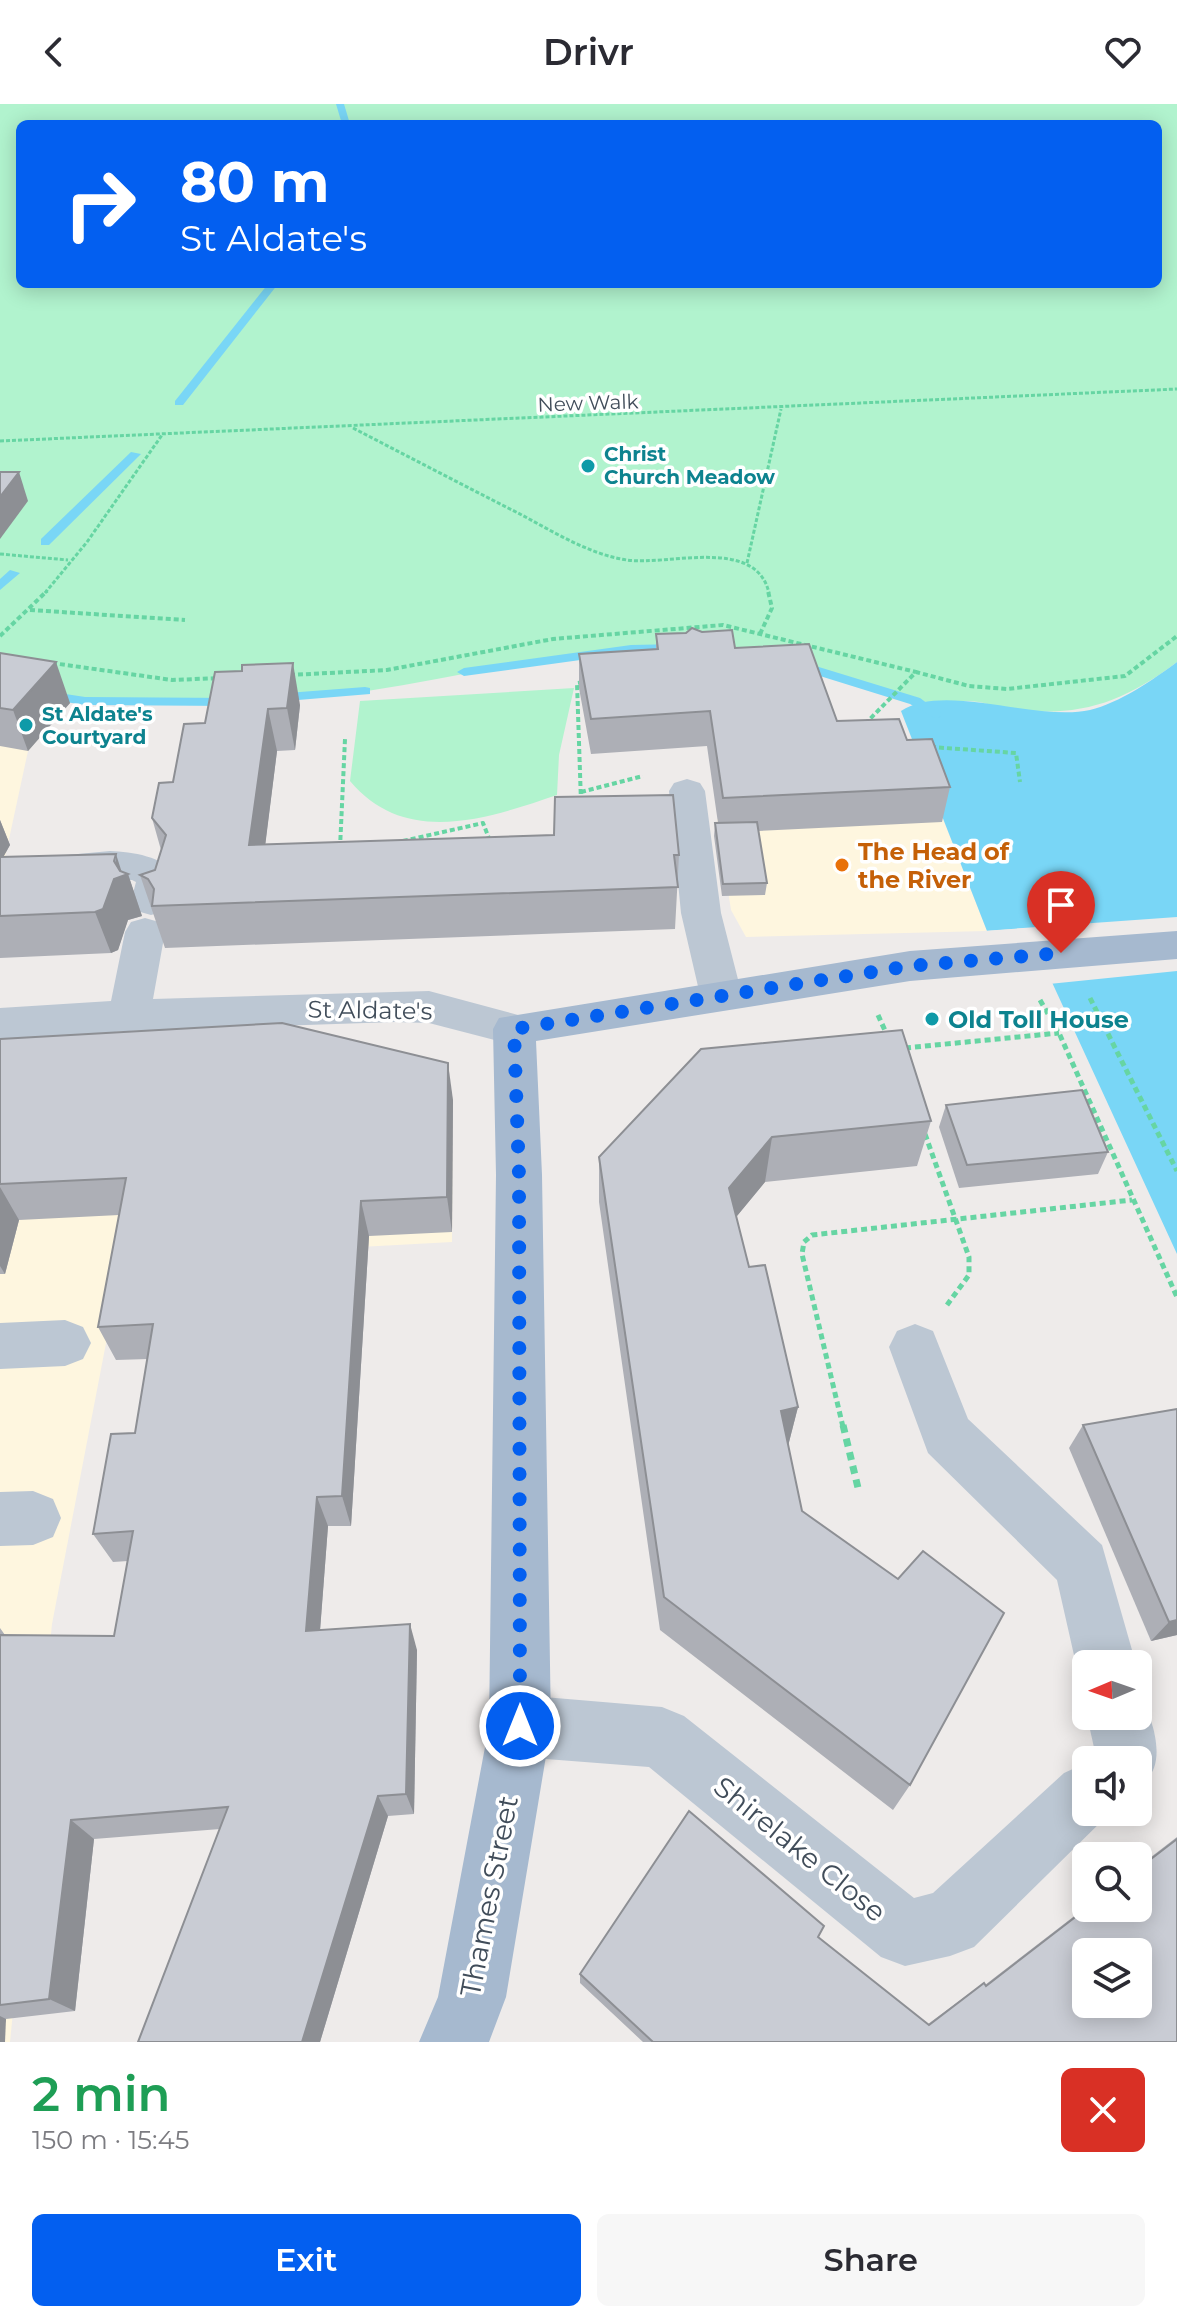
<!DOCTYPE html>
<html lang="en">
<head>
<meta charset="utf-8">
<style>
  body { margin:0; font-family:Montserrat,sans-serif; background:#f7f7f7; color:#2b2b33; height:100vh; display:flex; flex-direction:column; font-size:30px; white-space:nowrap }
  * { box-sizing:border-box; margin:0 }
  p { font-size:26px; color:#7c7c81 }
  .icon { flex:none; width:44px; height:44px; fill:none; stroke:currentColor; stroke-width:2; stroke-linecap:round; stroke-linejoin:round }
  .map { position:relative; height:1938px; overflow:hidden }
  .details { display:flex; flex-direction:column; background:#fff; flex:1 }
  .details>* { flex:none }
  .banner { position:absolute; left:16px; top:16px; width:1146px; height:168px; border-radius:12px; box-shadow:0 4px 20px #0003; background:#035ff0; color:#fff; overflow:hidden }
  .needle { width:52px; rotate:268deg }
  .buttons { position:absolute; left:1072px; top:1546px; display:grid; gap:16px }
  .buttons a { display:grid; place-items:center; width:80px; height:80px; border-radius:12px; background:#fff; box-shadow:0 4px 20px #0003; font-size:40px }
  .pin { position:absolute; display:grid; place-items:center; width:68px; height:68px; color:#fff; margin:-82px -34px; border-radius:50% 50% 50% 0; rotate:-45deg; box-shadow:0 0 8px #0007 }
  .pin .icon { rotate:45deg }
  .me { position:absolute; width:88px; margin:-44px; rotate:0deg; stroke-linejoin:round; filter:drop-shadow(0 0 6px #0008) }
  .turn { display:flex; align-items:center; gap:28px; height:168px; padding:0 32px; font-size:36px }
  .turn .icon { width:104px; height:104px; stroke-width:2.5 }
  .turn b { display:block; font-size:56px; line-height:68px }
  .round { display:grid; place-items:center; flex:none; width:84px; height:84px; border-radius:12px; background:#f7f7f7 }
  .overview { display:flex; align-items:center; justify-content:space-between; height:136px; padding:0 32px }
  h1 { font-size:48px; font-weight:600; line-height:60px; color:#1e9e55 }
  .cta { display:flex; gap:16px; margin-top:auto; padding:16px 32px }
  .cta a { flex:1; height:92px; border-radius:12px; background:#035ff0; color:#fff; font-size:32px; font-weight:600; line-height:92px; text-align:center }
  .cta a+a { background:#f7f7f7; color:#2b2b33 }
  header { display:flex; justify-content:space-between; align-items:center; height:104px; padding:0 32px; background:#fff; font-size:36px; font-weight:600 }
  .map>svg:first-child { display:block }
  .commercial { fill:#fef6df }
  .green { fill:#b1f3ce; fill-rule:evenodd }
  .water { fill:#79d6f6 }
  .pier { fill:#eeebea }
  .lines { fill:none; stroke-linecap:round; stroke-linejoin:round }
  .stream { fill:#79d6f6; fill-rule:evenodd }
  .path-far3 { stroke:#66d5a3; stroke-width:3; stroke-dasharray:4 2; stroke-linecap:butt }
  .path-far2 { stroke:#66d5a3; stroke-width:4; stroke-dasharray:5 3; stroke-linecap:butt }
  .path-far1 { stroke:#66d5a3; stroke-width:5; stroke-dasharray:6 4; stroke-linecap:butt }
  .path { stroke:#66d5a3; stroke-width:7; stroke-dasharray:8 6; stroke-linecap:butt }
  .minor { fill:#bcc7d3; fill-rule:evenodd }
  .major { fill:#a6b9cf; fill-rule:evenodd }
  .wall { fill:#adafb6 }
  .shaded-wall { fill:#8d8f94 }
  .building { fill:#c9ccd4; stroke:#8d8f94; stroke-width:2; fill-rule:evenodd }
  .route { stroke:#035ff0; stroke-width:14; stroke-dasharray:0 25.2 }
  .culture-dot { fill:#0f9aa8; stroke:#fff; stroke-width:3 }
  .food-dot { fill:#e8710a; stroke:#fff; stroke-width:3 }
  .labels { text-anchor:middle; dominant-baseline:central; stroke-width:7; stroke-linejoin:round; paint-order:stroke }
  .far-street-label { font-size:20px; fill:#414d5a; stroke:#fff }
  .far-culture-label { font-size:20px; font-weight:bold; fill:#0d838f; stroke:#fff; text-anchor:start }
  .food-label { font-size:24px; font-weight:bold; fill:#c56008; stroke:#fff; text-anchor:start }
  .street-label { font-size:24px; fill:#414d5a; stroke:#fff }
  .culture-label { font-size:24px; font-weight:bold; fill:#0d838f; stroke:#fff; text-anchor:start }
  .near-street-label { font-size:28px; fill:#414d5a; stroke:#fff }
</style>
</head>
<body>
<header><svg class="icon" aria-label="back" viewBox="0 0 24 24"><path d="M15 5l-7 7 7 7"/></svg>Drivr<svg class="icon" aria-label="heart" viewBox="0 0 24 24"><path d="M12 20l-8-8c-3-5 5-10 8-4 3-6 11-1 8 4z"/></svg></header>
<div class="map">
<svg width="1177" height="1938" viewBox="0 0 1177 1938">
  <rect width="100%" height="100%" fill="#eeebea"/>
  <g class="commercial">
    <path d="M0,584L73,595L28,647L0,777Z"/>
    <path d="M917,649L987,827L746,833L731,806L717,715Z"/>
    <path d="M0,975L453,996L452,1138L122,1156L52,1520L10,1938H0Z"/>
  </g>
  <g class="green">
    <path d="M0,0H1177V558C1121,600 1078,614 1008,605C998,604 989,600 979,598C957,595 934,601 912,596C862,584 813,559 762,550C631,527 496,567 367,587C246,605 121,601 0,584ZM20,20H1158V180H20Z"/>
    <path d="M574,584L559,651L557,691C487,715 405,743 350,677L360,597Z"/>
  </g>
  <path class="water" d="M1177,558V1150L1027,824L987,827L901,607C944,578 1036,618 1090,606C1119,599 1153,576 1177,558Z"/>
  <path class="pier" d="M1177,813V867L1049,880L1024,828L987,831L983,827Z"/>
  <g class="lines">
    <g class="stream">
      <path d="M336,0H344L350,20H342Z"/>
      <path d="M268,180H278L183,301H175V297Z"/>
      <path d="M131,348L141,350L49,441H41V435Z"/>
      <path d="M10,466L20,469L0,486V475Z"/>
      <path d="M680,540L685,541V547L631,549L464,572L457,568L464,564L631,541Z"/>
      <path d="M796,556L920,594L943,611L936,615L910,600L791,563L789,560Z"/>
      <path d="M0,580L85,593L232,594L239,598L232,602L85,601L0,588Z"/>
      <path d="M365,583L370,584V590L274,598L267,594L274,590Z"/>
    </g>
    <g class="path-far3">
      <path d="M353,324C407,352 461,380 516,408C551,426 587,450 627,456C668,462 756,432 769,489"/>
      <path d="M0,337L1177,285"/>
      <path d="M0,450L68,456"/>
      <path d="M747,459L781,305"/>
      <path d="M45,489L87,438L162,331"/>
    </g>
    <g class="path-far2">
      <path d="M30,506L185,516"/>
      <path d="M760,530L772,504L768,487"/>
      <path d="M0,532L47,487"/>
      <path d="M52,559L172,576L220,574"/>
      <path d="M290,571L387,566L553,535L723,521L916,568"/>
      <path d="M865,620L916,568L969,582L1007,585L1125,572L1177,532"/>
      <path d="M931,643L1016,649L1020,678"/>
      <path d="M581,688L643,672"/>
      <path d="M581,698L577,579L584,578"/>
      <path d="M403,737L483,719L490,737"/>
      <path d="M340,744L345,635"/>
    </g>
    <g class="path-far1">
      <path d="M1090,894L1177,1067"/>
      <path d="M1040,896L1059,929L1177,1193"/>
      <path d="M878,911L887,931"/>
      <path d="M1052,916L1098,910"/>
      <path d="M905,944L1059,929"/>
      <path d="M925,1030L969,1153V1171L947,1201"/>
      <path d="M843,1323L802,1150L804,1138L812,1131L1132,1096"/>
    </g>
    <path class="path" d="M843,1321L859,1388"/>
    <g class="minor">
      <path d="M687,675L700,679L705,687L721,809L742,891L736,902L721,906L706,902L700,891L681,809L669,687L674,679Z"/>
      <path d="M110,747C132,748 164,752 176,772L165,807L151,811L137,807L131,797L136,778L132,776L60,775L46,771L41,762L46,753Z"/>
      <path d="M145,814L159,818L165,828L153,895L429,887L529,914L535,925L529,936L514,941L429,919L395,918L129,927L0,936V904L111,897L125,828L131,818Z"/>
      <path d="M65,1216L83,1223L91,1239L83,1255L65,1262L0,1265V1219Z"/>
      <path d="M915,1220L933,1227L968,1315L1102,1441L1136,1560H1086L1085,1581L1076,1560L1057,1476L928,1349L889,1243L897,1227Z"/>
      <path d="M33,1387L53,1395L61,1414L53,1433L33,1441L0,1442V1388Z"/>
      <path d="M1138,1590C1153,1611 1171,1667 1138,1681V1656H1092L1095,1648L1087,1612H1138Z"/>
      <path d="M520,1591L662,1603L684,1612L914,1794L933,1789L1064,1669L1086,1659V1708H1111L974,1843L950,1852L905,1862L881,1853L649,1663L520,1653L498,1644L489,1622L498,1600Z"/>
    </g>
    <path class="major" d="M1177,827V855L910,877L536,937L542,1071L551,1622L506,1893L489,1938H419L438,1893L489,1622L496,1071L493,925L499,914L910,847Z"/>
  </g>
  <g class="wall">
    <path d="M656,530L735,544L837,617L907,636L950,683L942,718L758,727L767,779L765,791L722,792L714,732L715,719H718L707,642L591,650L579,584V550L656,546Z"/>
    <path d="M0,549L70,599L28,647L0,642Z"/>
    <path d="M215,568L300,601L295,646L277,647L265,741L679,751L675,825L165,844L140,771L155,766L161,746L152,714L205,619Z"/>
    <path d="M0,716L10,741L3,753L122,768L128,770L142,812L128,816L118,846L111,849L0,854Z"/>
    <path d="M0,935L453,996L452,1128L369,1132L351,1422H328L320,1526L417,1546L414,1710L388,1712L320,1938H138L220,1725L94,1735L75,1907L6,1915L0,1938V1524L5,1531L114,1532L128,1457L113,1458L93,1430L135,1329L148,1255L116,1256L98,1223L119,1111L19,1116L5,1170H0Z"/>
    <path d="M701,945L931,1017L917,1062L765,1078L736,1113L749,1163L798,1303L788,1342L802,1407L910,1681L893,1706L660,1526L599,1098V1053Z"/>
    <path d="M946,1001L1108,1048L1098,1070L959,1084L939,1023Z"/>
    <path d="M1177,1305V1531L1151,1537L1069,1344L1083,1321Z"/>
    <path d="M1177,1733V1938H643L580,1879V1870L818,1833L928,1920L970,1889L984,1879L985,1881L1086,1803L1138,1804V1763Z"/>
  </g>
  <g class="shaded-wall">
    <path d="M19,368L28,397L0,435V393Z"/>
    <path d="M56,558L70,599L28,647L13,606Z"/>
    <path d="M293,559L300,601L295,646L287,604Z"/>
    <path d="M268,605L277,647L260,783L249,741Z"/>
    <path d="M0,716L10,741L0,759Z"/>
    <path d="M116,750L123,772L128,770L142,812L128,816L118,846L111,849L95,808L114,775Z"/>
    <path d="M448,959L453,996L452,1128L447,1093Z"/>
    <path d="M772,1033L765,1078L723,1129L729,1084Z"/>
    <path d="M0,1083L19,1116L5,1170L0,1162Z"/>
    <path d="M361,1097L369,1132L351,1422L342,1392Z"/>
    <path d="M798,1303L788,1342L781,1307Z"/>
    <path d="M317,1393L328,1422L318,1553L306,1527Z"/>
    <path d="M1177,1516V1531L1151,1537L1169,1518Z"/>
    <path d="M410,1520L417,1546L414,1710L406,1690Z"/>
    <path d="M378,1692L388,1712L320,1938H302Z"/>
    <path d="M71,1716L94,1735L75,1907L49,1895Z"/>
    <path d="M0,1912L6,1915L5,1938H0Z"/>
  </g>
  <g class="building">
    <path d="M0,368H19L0,393Z"/>
    <path d="M692,524L702,528L732,526L735,544L809,540L837,617L899,615L907,636L932,635L950,683L723,694L710,607L591,615L579,550L658,545L656,530L686,529Z"/>
    <path d="M0,549L56,558L13,606L0,604Z"/>
    <path d="M293,559L287,604L268,605L249,741L554,731L555,693L673,691L679,751H674L678,783L152,802L154,785L148,775L140,771L155,766L166,731L152,714L159,679L173,678L184,620L205,619L215,568L242,567V561Z"/>
    <path d="M757,718L767,779L723,780L715,719Z"/>
    <path d="M116,750L114,757L120,767L128,770L114,775L103,805L95,808L0,812V753Z"/>
    <path d="M282,919L448,959L447,1093L361,1097L342,1392L317,1393L306,1527L410,1520L406,1690L378,1692L302,1938H138L228,1703L71,1716L49,1895L0,1901V1531L114,1532L133,1427L93,1430L111,1330L135,1329L153,1220L98,1223L126,1074L0,1080V935Z"/>
    <path d="M902,926L931,1017L772,1033L729,1084L749,1163L765,1161L798,1303L781,1307L802,1407L898,1475L923,1447L1004,1509L910,1681L664,1493L599,1053L701,945Z"/>
    <path d="M1082,986L1108,1048L967,1061L946,1001Z"/>
    <path d="M1177,1305V1516L1169,1518L1083,1321Z"/>
    <path d="M689,1707L824,1822L818,1833L929,1921L984,1879L986,1882L1087,1804H1138V1765L1177,1735V1938H653L580,1870ZM1086,1848H1138V1900H1086Z"/>
  </g>
  <g class="lines">
    <path class="route" d="M520,1622L519,1071L514,925L910,862L1061,849"/>
  </g>
  <g class="culture-dot">
    <circle cx="588" cy="362" r="8"/>
    <circle cx="26" cy="621" r="8"/>
    <circle cx="932" cy="915" r="8"/>
  </g>
  <circle class="food-dot" cx="842" cy="761" r="8"/>
  <g class="labels">
    <g class="far-street-label">
      <text transform="translate(588 299) rotate(-2)">New Walk</text>
    </g>
    <g class="far-culture-label">
      <text x="604" y="350">Christ<tspan x="604" dy="23">Church Meadow</tspan></text>
      <text x="42" y="610">St Aldate's<tspan x="42" dy="23">Courtyard</tspan></text>
    </g>
    <g class="food-label">
      <text x="858" y="747">The Head of<tspan x="858" dy="28">the River</tspan></text>
    </g>
    <g class="street-label">
      <text transform="translate(370 906) rotate(1)">St Aldate's</text>
    </g>
    <g class="culture-label">
      <text x="948" y="915">Old Toll House</text>
    </g>
    <g class="near-street-label">
      <text transform="translate(800 1745) rotate(39)">Shirelake Close</text>
      <text transform="translate(489 1792) rotate(-79)">Thames Street</text>
    </g>
  </g>
</svg>
<div class="buttons">
<a><svg class="needle" viewBox="-14 -14 28 28"><path d="M0-13l5 13h-10z" fill="#e53935"/><path d="M0 13l5-13h-10z" fill="#7c7c81"/></svg></a>
<a><svg class="icon" aria-label="sound" viewBox="0 0 24 24"><path d="M4 9h4l5-4v14l-5-4H4zM17 9q2 3 0 6"/></svg></a>
<a><svg class="icon" aria-label="search" viewBox="0 0 24 24"><circle cx="10" cy="10" r="6"/><path d="M15 15l6 6"/></svg></a>
<a><svg class="icon" aria-label="layers" viewBox="0 0 24 24"><path d="M12 4l9 5-9 5-9-5zM3 14l9 5 9-5"/></svg></a>
</div>
<div class="pin" style="left:1061px;top:849px;background:#d93025"><svg class="icon" aria-label="arrive" viewBox="0 0 24 24"><path d="M6 21V4h12l-3 4 3 4H6"/></svg></div>
<svg class="me" style="left:520px;top:1622px" viewBox="-20 -20 40 40"><circle r="17" fill="#035ff0" stroke="#fff" stroke-width="3"/><path d="M0-11L8 9 0 5-8 9z" fill="#fff"/></svg>
<div class="banner">
<div class="turn"><svg class="icon" aria-label="right" viewBox="0 0 24 24"><path d="M7 20v-9h11M14 6l5 5-5 5"/></svg><div><b>80 m</b>St Aldate's</div></div>
</div>
</div>
<section class="details">
<div class="overview"><div><h1>2 min</h1><p>150 m · 15:45</p></div><a class="round" style="background:#d93025;color:#fff"><svg class="icon" aria-label="close" viewBox="0 0 24 24"><path d="M6 6l12 12M18 6L6 18"/></svg></a></div>
<div class="cta"><a>Exit</a><a>Share</a></div>
</section>
</body>
</html>
